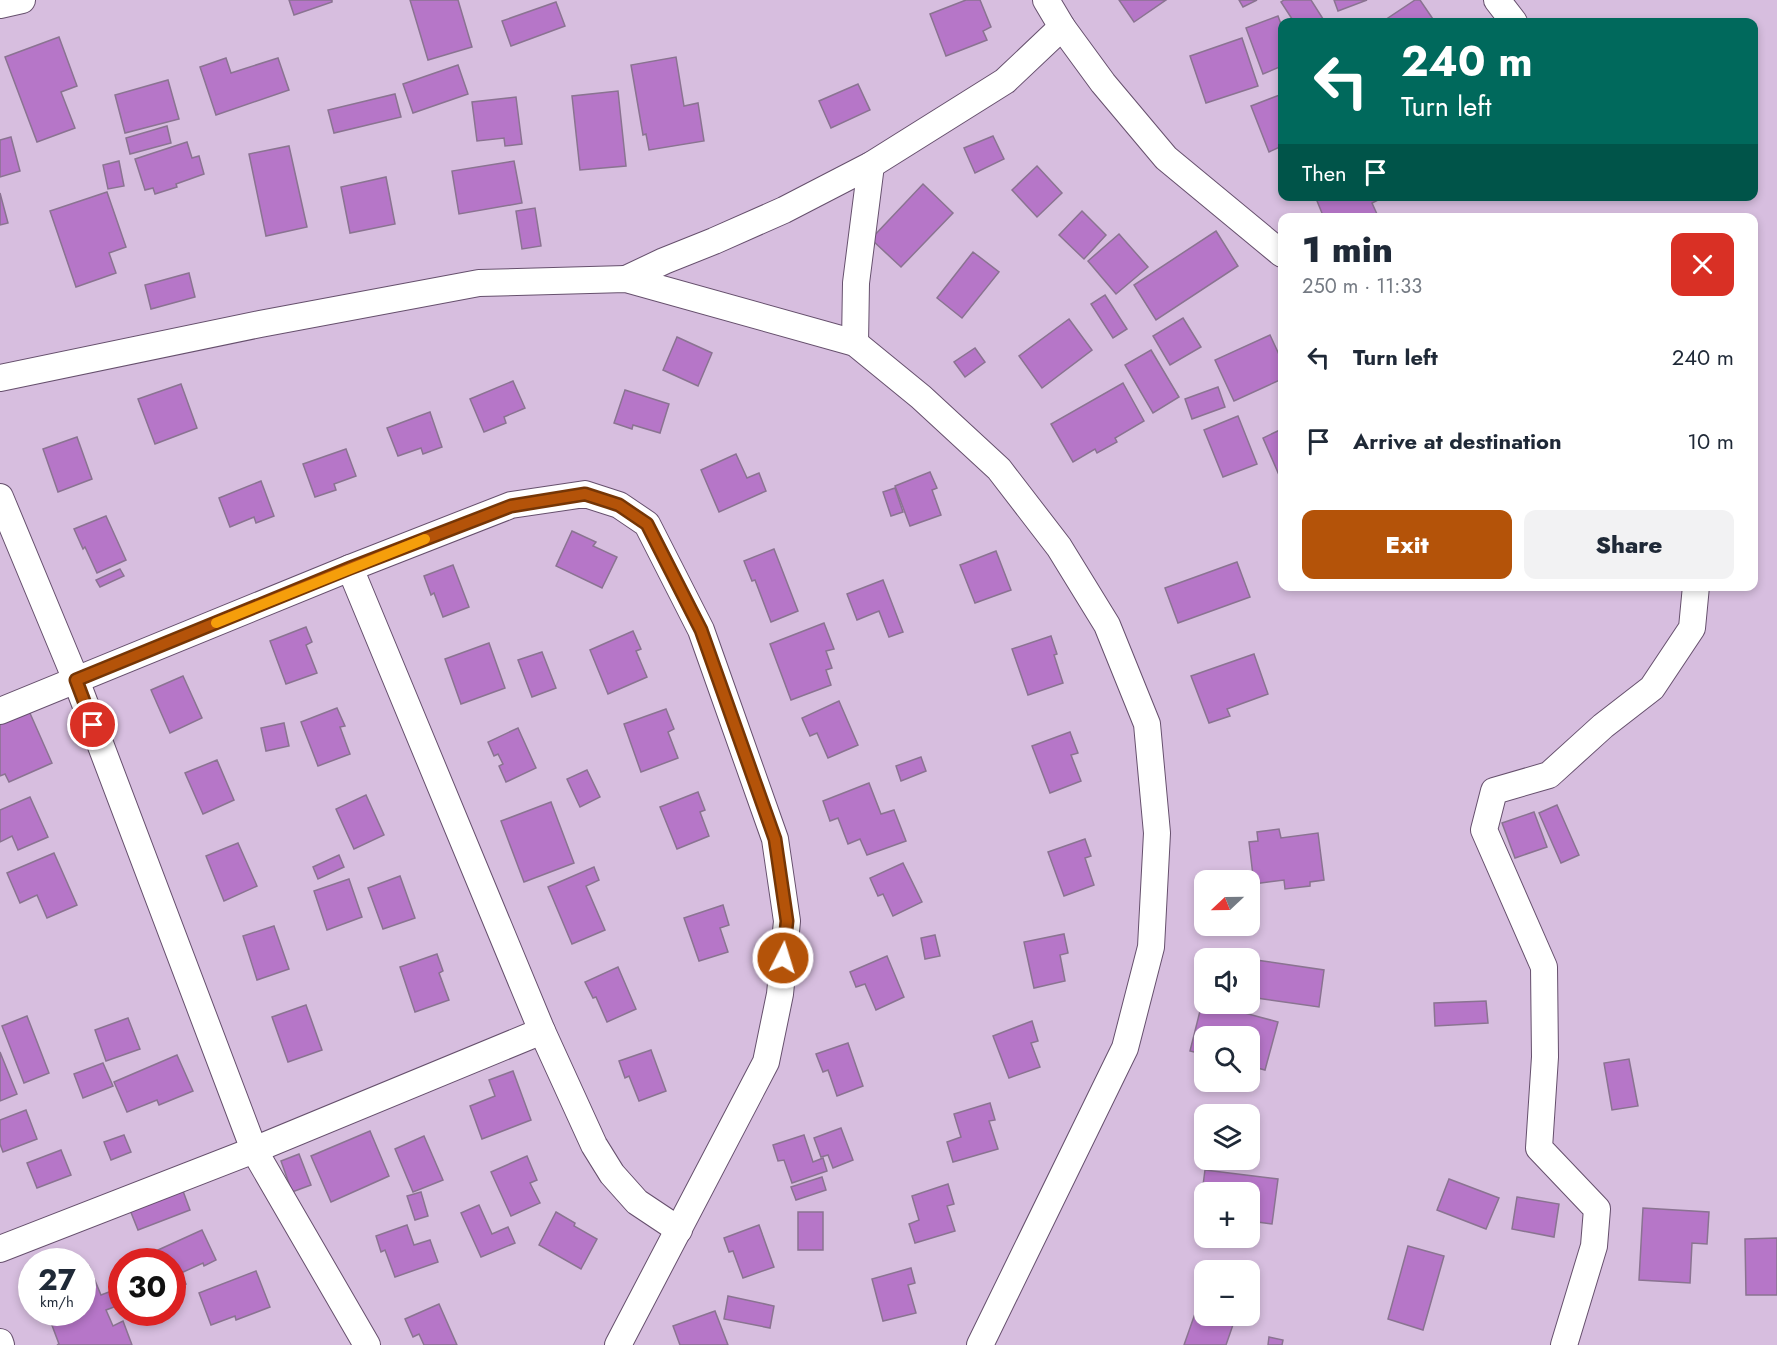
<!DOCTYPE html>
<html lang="en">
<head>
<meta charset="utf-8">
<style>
  body { margin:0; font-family:Jost,sans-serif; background:#f2f2f3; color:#1f2937; height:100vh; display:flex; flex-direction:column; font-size:22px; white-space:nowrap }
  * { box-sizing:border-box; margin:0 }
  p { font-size:20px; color:#747a83 }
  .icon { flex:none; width:33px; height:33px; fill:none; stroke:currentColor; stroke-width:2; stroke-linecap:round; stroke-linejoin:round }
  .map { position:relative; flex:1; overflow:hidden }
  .details { position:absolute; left:1278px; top:213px; width:480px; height:378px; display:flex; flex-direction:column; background:#fff; border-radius:12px; box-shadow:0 3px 9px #0003 }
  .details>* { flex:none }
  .banner { position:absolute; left:1278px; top:18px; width:480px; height:183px; border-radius:12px; box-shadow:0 3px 9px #0003; background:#00695c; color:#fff; overflow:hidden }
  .needle { width:39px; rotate:248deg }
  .fabs { position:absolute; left:1194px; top:870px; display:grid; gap:12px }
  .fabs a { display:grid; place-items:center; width:66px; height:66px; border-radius:12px; background:#fff; box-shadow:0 3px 9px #0003; font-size:30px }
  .speed { position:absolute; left:18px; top:1248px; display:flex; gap:12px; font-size:30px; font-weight:700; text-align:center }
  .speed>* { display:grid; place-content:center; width:78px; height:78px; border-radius:50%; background:#fff; box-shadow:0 3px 9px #0003; line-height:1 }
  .speed small { font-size:15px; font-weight:400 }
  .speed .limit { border:9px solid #d22; background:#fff; color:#111 }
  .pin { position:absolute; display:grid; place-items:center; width:51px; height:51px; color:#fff; margin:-26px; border:3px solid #fff; border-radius:50%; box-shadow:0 2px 6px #0007 }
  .me { position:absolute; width:66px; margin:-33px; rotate:5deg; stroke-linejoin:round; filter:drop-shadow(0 0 4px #0008) }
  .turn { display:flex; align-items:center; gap:21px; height:126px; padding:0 24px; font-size:27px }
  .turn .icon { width:78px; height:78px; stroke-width:2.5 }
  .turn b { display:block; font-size:42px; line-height:51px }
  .then { display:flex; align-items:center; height:57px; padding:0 24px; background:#0003; gap:12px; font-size:22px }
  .round { display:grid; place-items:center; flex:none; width:63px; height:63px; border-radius:12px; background:#f2f2f3 }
  .summary { display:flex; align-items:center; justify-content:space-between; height:102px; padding:0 24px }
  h1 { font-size:36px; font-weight:800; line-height:45px }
  .cta { display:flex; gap:12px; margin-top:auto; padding:12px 24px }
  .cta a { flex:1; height:69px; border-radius:12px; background:#b45309; color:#fff; font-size:24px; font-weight:800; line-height:69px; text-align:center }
  .cta a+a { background:#f2f2f3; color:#1f2937 }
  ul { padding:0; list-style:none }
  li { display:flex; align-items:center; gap:18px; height:84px; padding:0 24px }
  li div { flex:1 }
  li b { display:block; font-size:22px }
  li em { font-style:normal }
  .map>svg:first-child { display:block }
  .building { fill:#b676c8; stroke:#8a7391; stroke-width:1.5 }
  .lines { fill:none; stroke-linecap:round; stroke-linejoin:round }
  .minor-casing { stroke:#66506d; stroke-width:28 }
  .minor { stroke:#fff; stroke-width:26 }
  .route-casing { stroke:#753606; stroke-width:15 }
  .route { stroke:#b45309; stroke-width:10 }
  .slow { stroke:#f59e0b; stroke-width:10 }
</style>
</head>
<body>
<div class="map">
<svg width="1777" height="1345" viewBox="0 0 1777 1345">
  <rect width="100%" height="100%" fill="#d7bedf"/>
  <g class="building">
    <path d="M289,0H332V2L294,15Z"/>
    <path d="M410,0H458L472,47L428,60Z"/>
    <path d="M966,0H980L991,27L983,31L987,40L946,56L930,14Z"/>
    <path d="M1119,0H1166L1134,22Z"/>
    <path d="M1239,0H1257L1243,7Z"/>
    <path d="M1284,0H1311L1325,22H1294L1281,2Z"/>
    <path d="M1334,0H1367L1338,11Z"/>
    <path d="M1415,0H1420L1435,22H1382Z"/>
    <path d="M556,2L565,26L511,46L502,21Z"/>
    <path d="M1278,16L1282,27V66L1263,74L1246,28Z"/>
    <path d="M59,37L77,86L61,92L75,128L37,142L5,57Z"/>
    <path d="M1242,38L1258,86L1206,103L1190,56Z"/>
    <path d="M676,57L684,106L698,103L704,141L649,150L646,134L643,135L631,65Z"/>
    <path d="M226,58L231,73L278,58L289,90L216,115L200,67Z"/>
    <path d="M458,65L468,94L413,113L403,84Z"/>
    <path d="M168,80L179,119L125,133L115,95Z"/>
    <path d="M858,84L870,110L831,128L819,101Z"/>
    <path d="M618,91L626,166L580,170L572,96Z"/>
    <path d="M395,94L401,117L334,133L328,110Z"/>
    <path d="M1282,94V146L1269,152L1251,106Z"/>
    <path d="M516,97L522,144L505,146L504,138L477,141L472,102Z"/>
    <path d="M167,126L171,143L130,154L126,138Z"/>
    <path d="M993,136L1004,159L975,173L964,148Z"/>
    <path d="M11,137L20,171L0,177V140Z"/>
    <path d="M187,142L192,158L199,156L204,174L176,184L177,187L155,194L153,188L145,190L135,159Z"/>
    <path d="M289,146L307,227L266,236L249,154Z"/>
    <path d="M119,161L124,186L108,189L103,165Z"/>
    <path d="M514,161L522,203L459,214L452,171Z"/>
    <path d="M1037,166L1062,193L1037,217L1012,190Z"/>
    <path d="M386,177L395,224L350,233L341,187Z"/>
    <path d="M923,184L953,213L901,267L871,239Z"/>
    <path d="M107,192L126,247L109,253L116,273L76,287L50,211Z"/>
    <path d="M0,193L8,223L0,225Z"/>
    <path d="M1315,196H1386L1372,203L1377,214L1368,218H1324Z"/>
    <path d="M535,208L541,246L522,249L516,211Z"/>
    <path d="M1082,211L1106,235L1084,259L1059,235Z"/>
    <path d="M1216,231L1238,266L1156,320L1134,285Z"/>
    <path d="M1119,234L1148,267L1116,294L1088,261Z"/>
    <path d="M973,252L999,272L962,318L937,298Z"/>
    <path d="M189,273L195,297L151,309L145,285Z"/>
    <path d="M1105,295L1127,329L1113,338L1091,304Z"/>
    <path d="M1183,318L1201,347L1170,365L1153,336Z"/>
    <path d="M1069,319L1092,350L1042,388L1019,356Z"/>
    <path d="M1270,335L1282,361V379L1234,401L1215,360Z"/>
    <path d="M677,337L712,353L698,386L663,370Z"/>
    <path d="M975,348L985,362L965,377L954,362Z"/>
    <path d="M1151,350L1179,397L1153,413L1125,365Z"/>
    <path d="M513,381L525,408L504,417L506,423L484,432L470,399Z"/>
    <path d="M1123,383L1144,421L1115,438L1117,442L1097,453L1095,449L1073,462L1051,424Z"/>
    <path d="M181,384L197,428L155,444L138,399Z"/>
    <path d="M1218,387L1225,407L1192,419L1185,399Z"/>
    <path d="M625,390L669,404L660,433L633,425L632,429L614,423Z"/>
    <path d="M430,412L442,447L423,454L421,448L398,456L387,428Z"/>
    <path d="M1238,416L1257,464L1223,477L1204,430Z"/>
    <path d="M1282,429V482L1263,438Z"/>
    <path d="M77,437L92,479L58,492L43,449Z"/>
    <path d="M346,449L356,476L334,484L336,490L315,497L303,464Z"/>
    <path d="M736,454L747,478L759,473L766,491L719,512L701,470Z"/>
    <path d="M930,472L937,488L932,490L941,515L910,526L895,486Z"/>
    <path d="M261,481L274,516L256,523L254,517L230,527L219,498Z"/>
    <path d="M895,488L903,512L891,516L883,492Z"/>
    <path d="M106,516L126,560L97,573L85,547L83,549L74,529Z"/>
    <path d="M572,531L596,542L593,546L617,557L602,588L556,566Z"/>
    <path d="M774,549L798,611L771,622L755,580L752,581L744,561Z"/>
    <path d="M996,551L1011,590L975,603L960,565Z"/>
    <path d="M1237,562L1250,597L1178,623L1165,588Z"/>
    <path d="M453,565L469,607L443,617L434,593L431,595L424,576Z"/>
    <path d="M120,569L124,576L100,587L96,580Z"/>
    <path d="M883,580L903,632L889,637L879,611L857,620L847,594Z"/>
    <path d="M824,623L834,649L826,651L832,668L826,670L831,685L791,700L770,644Z"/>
    <path d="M306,627L312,642L306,645L317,673L286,684L270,641Z"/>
    <path d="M633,631L641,649L636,651L647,677L608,694L590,650Z"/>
    <path d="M1051,636L1057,654L1054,655L1063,683L1028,695L1012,649Z"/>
    <path d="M489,643L505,688L461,704L445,659Z"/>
    <path d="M542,652L556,688L532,697L518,660Z"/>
    <path d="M1254,654L1268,694L1227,709L1230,716L1209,723L1191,676Z"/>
    <path d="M183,676L202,718L170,733L151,690Z"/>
    <path d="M839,701L858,745L828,758L817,733L810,736L802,718Z"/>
    <path d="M337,708L345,726L340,727L350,754L318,766L301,722Z"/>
    <path d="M666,709L674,729L668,732L678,758L641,772L624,724Z"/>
    <path d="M29,711L52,763L9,782L5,774L0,776V724Z"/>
    <path d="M284,723L289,746L266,751L261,728Z"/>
    <path d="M518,728L536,768L506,782L499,766L503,764L498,754L494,756L488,742Z"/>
    <path d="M1070,732L1078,753L1071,755L1081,781L1050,793L1032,746Z"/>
    <path d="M921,757L926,771L901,781L896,766Z"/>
    <path d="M217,760L234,800L203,814L185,773Z"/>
    <path d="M587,770L600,797L580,807L567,779Z"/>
    <path d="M869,783L881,814L894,810L906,841L867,855L860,839L848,844L838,818L830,821L823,801Z"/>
    <path d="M698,792L705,810L700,812L709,836L677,849L660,807Z"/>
    <path d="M366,795L384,835L354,849L336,809Z"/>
    <path d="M30,797L48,837L18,850L12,836L0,842V810Z"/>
    <path d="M551,802L574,863L524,882L501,821Z"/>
    <path d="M1557,805L1579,855L1561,863L1539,813Z"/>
    <path d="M1534,812L1547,847L1515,858L1502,823Z"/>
    <path d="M1279,829L1281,838L1318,833L1324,880L1310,882V886L1285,889L1284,880L1254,884L1249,842L1258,841L1257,832Z"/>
    <path d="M1085,839L1091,856L1085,858L1094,885L1064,896L1048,852Z"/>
    <path d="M238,843L257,886L224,901L206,856Z"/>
    <path d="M54,853L77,905L47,918L37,895L20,903L7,873Z"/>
    <path d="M339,855L344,867L318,879L313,867Z"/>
    <path d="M903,863L922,902L893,916L883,894L878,896L870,878Z"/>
    <path d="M594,867L599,880L586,886L605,930L572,944L548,887Z"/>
    <path d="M400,876L415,918L383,929L368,888Z"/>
    <path d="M349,879L362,917L327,930L314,891Z"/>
    <path d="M723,905L729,925L720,928L728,952L699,961L684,918Z"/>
    <path d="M274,926L289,969L257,980L243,936Z"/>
    <path d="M1064,934L1068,953L1060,955L1065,981L1034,988L1024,942Z"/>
    <path d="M935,935L940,956L925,959L921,938Z"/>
    <path d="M437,954L443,971L439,973L449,1000L415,1012L400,967Z"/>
    <path d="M887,956L904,997L876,1010L865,984L856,987L850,972Z"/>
    <path d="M1256,960L1324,970L1319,1007L1250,997Z"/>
    <path d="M618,967L636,1009L607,1022L596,997L593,998L585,982Z"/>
    <path d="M1203,999L1204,1004H1222L1242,1009L1241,1012L1278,1022L1265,1070L1250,1066V1036H1204V1064L1200,1063L1202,1054L1190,1051Z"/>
    <path d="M1486,1001L1488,1023L1435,1026L1434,1003Z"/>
    <path d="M306,1005L322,1050L288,1062L272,1017Z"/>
    <path d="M27,1016L49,1073L24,1083L2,1026Z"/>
    <path d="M128,1018L140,1049L106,1061L95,1030Z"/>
    <path d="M1032,1021L1038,1041L1031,1043L1040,1067L1009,1078L993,1036Z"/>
    <path d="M848,1043L863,1086L837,1096L828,1070L823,1072L816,1054Z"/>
    <path d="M651,1050L666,1091L639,1101L629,1076L625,1078L619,1061Z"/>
    <path d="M0,1052L17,1094L0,1101Z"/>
    <path d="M177,1055L193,1091L159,1105L157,1100L127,1112L114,1082Z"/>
    <path d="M1629,1059L1638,1106L1612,1110L1604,1063Z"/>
    <path d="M103,1063L113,1086L83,1098L74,1074Z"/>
    <path d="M513,1071L531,1120L482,1139L470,1106L495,1096L489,1080Z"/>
    <path d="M990,1103L995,1120L989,1121L998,1149L953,1162L947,1142L961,1137L954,1114Z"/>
    <path d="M26,1110L37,1139L3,1152L0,1144V1120Z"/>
    <path d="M841,1128L853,1160L833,1168L828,1155L821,1157L814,1138Z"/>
    <path d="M370,1131L389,1176L331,1202L311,1156Z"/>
    <path d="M124,1135L131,1152L111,1160L104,1142Z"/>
    <path d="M804,1135L813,1162L823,1158L827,1171L792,1183L784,1160L778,1161L773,1145Z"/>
    <path d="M424,1136L443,1180L413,1192L395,1149Z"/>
    <path d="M61,1150L71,1175L37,1188L27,1163Z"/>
    <path d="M299,1154L311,1185L292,1192L281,1161Z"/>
    <path d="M527,1156L537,1180L530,1183L540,1203L511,1216L491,1172Z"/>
    <path d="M1205,1170L1278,1179L1272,1224L1250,1221V1192H1204V1238H1245L1244,1244L1196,1238Z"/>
    <path d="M822,1177L826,1190L796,1200L791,1187Z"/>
    <path d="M1449,1179L1499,1198L1486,1229L1437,1210Z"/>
    <path d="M948,1184L954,1204L947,1206L955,1231L915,1243L909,1224L919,1220L912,1196Z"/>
    <path d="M183,1191L190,1210L138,1230L130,1210Z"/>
    <path d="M421,1192L428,1216L415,1220L407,1196Z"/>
    <path d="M1517,1197L1559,1204L1554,1237L1512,1229Z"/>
    <path d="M479,1205L492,1234L508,1227L515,1243L481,1257L461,1213Z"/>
    <path d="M1643,1208L1709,1212L1707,1244L1692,1243L1690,1283L1639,1280Z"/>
    <path d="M556,1212L575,1223L574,1226L597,1239L581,1269L539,1245Z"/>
    <rect x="798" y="1212" width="25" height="38"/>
    <path d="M407,1225L414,1245L430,1240L438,1262L395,1277L385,1250L381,1252L376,1236Z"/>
    <path d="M759,1225L774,1267L743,1278L733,1251L729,1252L724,1238Z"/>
    <path d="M202,1230L216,1260L204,1266L203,1263L181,1273L186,1284L172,1290V1262H149L147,1255Z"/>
    <path d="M1777,1238V1295H1746L1745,1239Z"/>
    <path d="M1408,1246L1444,1256L1423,1330L1388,1319Z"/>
    <path d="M89,1266L101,1295L122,1287V1304L106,1310L113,1326L123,1321L132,1345H57L59,1344L47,1312H82V1269Z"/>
    <path d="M911,1268L915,1283L908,1285L916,1313L883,1321L872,1279Z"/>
    <path d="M256,1271L270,1307L236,1320L235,1316L211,1325L199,1293Z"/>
    <path d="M1204,1288V1316H1236L1226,1345H1184Z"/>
    <path d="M728,1296L774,1306L770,1328L724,1319Z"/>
    <path d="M439,1304L457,1345H424L419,1334L413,1337L405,1319Z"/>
    <path d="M715,1311L728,1345H680L673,1326Z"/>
    <path d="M1269,1337L1283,1340L1282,1345H1268Z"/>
  </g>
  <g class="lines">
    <g class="minor-casing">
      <g id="minor">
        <path d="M1046,0L1062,27L1103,83L1166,158L1282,254"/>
        <path d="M1497,0L1514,22"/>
        <path d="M0,5L22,0"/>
        <path d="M626,279L664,261L714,241L784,210L871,165L1005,81L1062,27"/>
        <path d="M855,343L856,283L871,165"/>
        <path d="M0,378L260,324L479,283L626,279L855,343L921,397L999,469L1059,547L1107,625L1147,724L1157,833L1151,947L1125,1048L980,1345"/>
        <path d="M0,497L76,680L254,1150L367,1345"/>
        <path d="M350,568L542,1031L594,1145L612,1174L637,1202L679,1230"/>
        <path d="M0,711L350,568L511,505L585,494L619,505L647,524L701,630L775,839L787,921L780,994L766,1062L618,1345"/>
        <path d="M0,1249L254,1150L542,1031"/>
        <path d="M0,1342L1,1345"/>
        <path d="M1564,1345L1594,1246L1597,1209L1539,1148L1545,1057L1544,967L1484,830L1494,791L1549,775L1603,726L1652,688L1692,628L1696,586"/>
      </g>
    </g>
    <use href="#minor" class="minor"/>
  </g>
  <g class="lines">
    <g class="route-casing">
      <path id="route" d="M93,725L76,680L350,568L511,506L585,494L619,505L647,524L701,630L775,839L787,921L783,958"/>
    </g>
    <use href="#route" class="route"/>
    <path class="slow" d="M216,623L425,539"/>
  </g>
</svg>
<div class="fabs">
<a><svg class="needle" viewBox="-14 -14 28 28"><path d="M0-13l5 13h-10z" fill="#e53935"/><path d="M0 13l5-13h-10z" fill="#747a83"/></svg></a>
<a><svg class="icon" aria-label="sound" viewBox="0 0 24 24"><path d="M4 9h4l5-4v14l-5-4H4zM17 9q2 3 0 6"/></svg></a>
<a><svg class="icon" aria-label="search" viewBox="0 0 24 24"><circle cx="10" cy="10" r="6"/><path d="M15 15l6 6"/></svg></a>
<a><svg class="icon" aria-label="layers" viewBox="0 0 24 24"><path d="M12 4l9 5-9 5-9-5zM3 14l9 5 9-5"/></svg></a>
<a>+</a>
<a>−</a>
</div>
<div class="speed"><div>27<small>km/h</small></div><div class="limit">30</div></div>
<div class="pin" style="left:93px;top:725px;background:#d93025"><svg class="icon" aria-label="arrive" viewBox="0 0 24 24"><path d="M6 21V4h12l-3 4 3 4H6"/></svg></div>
<svg class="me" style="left:783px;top:958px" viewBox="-20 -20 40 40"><circle r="17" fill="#b45309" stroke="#fff" stroke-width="3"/><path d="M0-11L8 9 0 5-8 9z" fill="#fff"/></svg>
<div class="banner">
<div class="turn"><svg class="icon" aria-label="left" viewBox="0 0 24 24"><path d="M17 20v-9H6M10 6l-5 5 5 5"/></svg><div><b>240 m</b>Turn left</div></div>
<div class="then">Then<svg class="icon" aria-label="arrive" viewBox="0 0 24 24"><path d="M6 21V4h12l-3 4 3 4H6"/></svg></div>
</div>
<section class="details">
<div class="summary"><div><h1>1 min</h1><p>250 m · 11:33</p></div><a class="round" style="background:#d93025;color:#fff"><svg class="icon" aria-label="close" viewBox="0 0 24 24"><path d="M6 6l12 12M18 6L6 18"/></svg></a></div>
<ul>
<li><svg class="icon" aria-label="left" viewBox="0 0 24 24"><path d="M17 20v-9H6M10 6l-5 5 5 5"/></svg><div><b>Turn left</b></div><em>240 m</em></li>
<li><svg class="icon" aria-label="arrive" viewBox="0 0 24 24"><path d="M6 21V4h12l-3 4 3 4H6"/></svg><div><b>Arrive at destination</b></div><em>10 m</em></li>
</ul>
<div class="cta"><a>Exit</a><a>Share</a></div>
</section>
</div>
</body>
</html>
